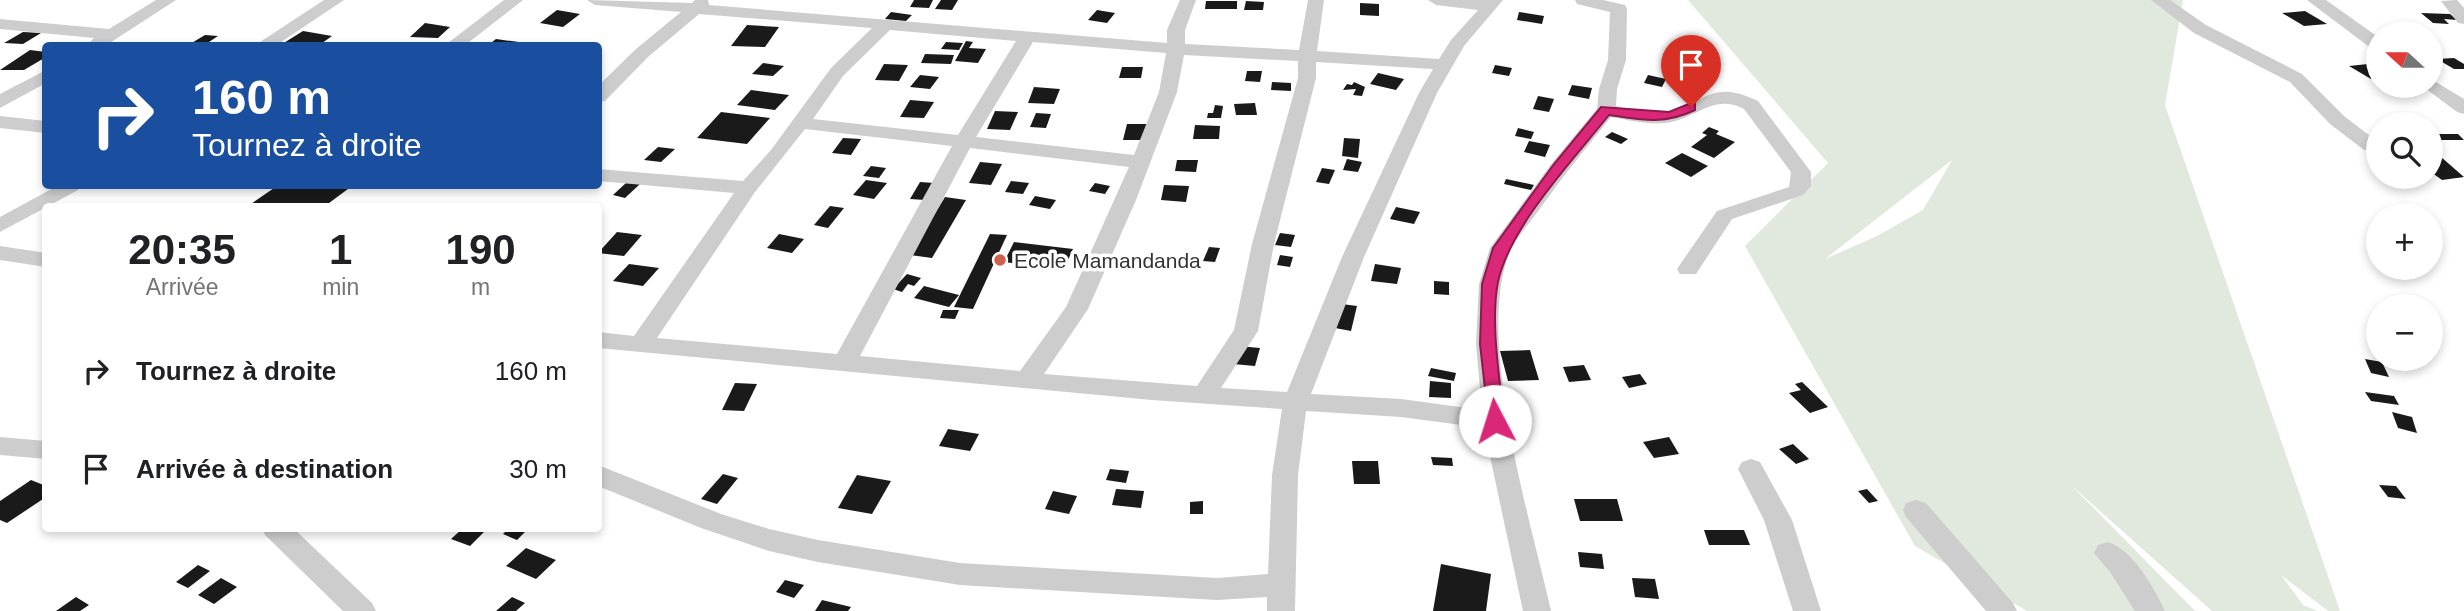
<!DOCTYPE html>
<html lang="fr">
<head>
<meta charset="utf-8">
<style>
  body { margin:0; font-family:Helvetica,sans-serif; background:#f2f2f2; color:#202124; height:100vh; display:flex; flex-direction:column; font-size:26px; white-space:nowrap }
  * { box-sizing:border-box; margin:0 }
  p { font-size:23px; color:#757577 }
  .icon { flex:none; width:38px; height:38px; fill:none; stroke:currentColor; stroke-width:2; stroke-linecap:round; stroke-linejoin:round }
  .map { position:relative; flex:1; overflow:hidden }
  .sheet { position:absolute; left:42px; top:203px; width:560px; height:329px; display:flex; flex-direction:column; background:#fff; border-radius:7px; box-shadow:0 4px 10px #0003 }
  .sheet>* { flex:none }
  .banner { position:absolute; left:42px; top:42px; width:560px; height:147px; border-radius:7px; box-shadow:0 4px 10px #0003; background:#1a4fa0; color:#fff; overflow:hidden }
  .needle { width:46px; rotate:291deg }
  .fabs { position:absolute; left:2366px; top:21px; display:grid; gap:14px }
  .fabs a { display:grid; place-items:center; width:77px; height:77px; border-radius:50%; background:#fff; box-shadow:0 4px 10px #0003; font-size:35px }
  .pin { position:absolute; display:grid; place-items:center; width:60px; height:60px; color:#fff; margin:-72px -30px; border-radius:50% 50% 50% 0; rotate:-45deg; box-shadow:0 0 7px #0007 }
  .pin .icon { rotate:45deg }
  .me { position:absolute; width:77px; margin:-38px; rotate:355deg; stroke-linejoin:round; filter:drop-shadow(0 0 5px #0008) }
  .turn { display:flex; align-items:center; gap:24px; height:147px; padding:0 35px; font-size:32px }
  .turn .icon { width:91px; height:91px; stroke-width:2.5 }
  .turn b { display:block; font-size:49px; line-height:60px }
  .eta { display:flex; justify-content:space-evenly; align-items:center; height:119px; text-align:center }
  .eta b { font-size:42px; font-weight:700; line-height:49px }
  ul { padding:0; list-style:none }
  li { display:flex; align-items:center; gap:21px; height:98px; padding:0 35px }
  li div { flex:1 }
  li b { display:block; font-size:26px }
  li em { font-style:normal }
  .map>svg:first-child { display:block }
  .green { fill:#e1e8dd; fill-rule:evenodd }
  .building { fill:#1a1a1a }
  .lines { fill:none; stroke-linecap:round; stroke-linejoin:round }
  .minor { fill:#cdcdcd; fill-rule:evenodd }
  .route { fill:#db2777; stroke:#8e194d; stroke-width:2 }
  .poi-dot { fill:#d15f4e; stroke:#fff; stroke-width:2.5 }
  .labels { text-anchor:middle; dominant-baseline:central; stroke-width:7; stroke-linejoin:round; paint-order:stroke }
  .poi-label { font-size:21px; fill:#333; stroke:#fff; text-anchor:start }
</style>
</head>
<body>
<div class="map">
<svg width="2464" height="611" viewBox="0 0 2464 611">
  <rect width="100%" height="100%" fill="#fff"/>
  <path class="green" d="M1688,0H2183L2165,105L2340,611H2328L2281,575L2303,605L2317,611H2212L2072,486L2195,611H2027L1915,546L1745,246L1828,163ZM1952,160L1923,210L1877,236L1825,259Z"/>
  <g class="building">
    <path d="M914,0H933L929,8L910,7Z"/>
    <path d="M941,0H958L952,10L935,9Z"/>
    <path d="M1206,1H1237V9H1205Z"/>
    <path d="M1246,1L1264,2L1263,10H1244Z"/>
    <path d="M1360,3L1379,4V16L1360,15Z"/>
    <path d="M557,10L580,14L563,27L540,23Z"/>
    <path d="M1097,10L1115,13L1107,23L1088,20Z"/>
    <path d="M2305,11L2327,24L2304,26L2282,13Z"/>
    <path d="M891,12L912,15L906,21L885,19Z"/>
    <path d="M1519,12L1544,16L1542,24L1517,20Z"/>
    <path d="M2421,13L2450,14L2457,20L2444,19L2449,24L2433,23Z"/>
    <path d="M425,23L450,27L438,38L410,37Z"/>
    <path d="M747,25L779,27L765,47L731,46Z"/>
    <path d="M303,31L332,36L318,46H279Z"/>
    <path d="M23,32L41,33L23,44L4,43Z"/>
    <path d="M205,35L218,36L203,46L190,44Z"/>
    <path d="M496,39L533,44V46H487Z"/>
    <path d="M966,41L973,42L969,48L986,49L978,63L955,61Z"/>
    <path d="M946,42L963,43L959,50L941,49Z"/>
    <path d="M30,50L46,52V57L24,70H0Z"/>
    <path d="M925,54L954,55L951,64L921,63Z"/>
    <path d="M2454,58L2464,64V69H2454L2437,59Z"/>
    <path d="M763,63L784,66L773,76L752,74Z"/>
    <path d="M884,64L908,65L899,81L875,80Z"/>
    <path d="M2368,64L2378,68V78L2371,79L2349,66Z"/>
    <path d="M1495,65L1512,68L1509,76L1492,73Z"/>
    <path d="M1122,67H1143L1141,78H1119Z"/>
    <path d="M1247,71H1262L1260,82L1245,81Z"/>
    <path d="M1378,73L1404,79L1396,90L1370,84Z"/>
    <path d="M920,75L939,77L930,89L910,87Z"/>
    <path d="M1648,75L1666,79L1662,87L1644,83Z"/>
    <path d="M1272,82L1291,83V91L1271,90Z"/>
    <path d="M1354,82L1365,87L1362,96L1353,95L1356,89L1343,90L1347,84L1352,85Z"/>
    <path d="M1572,85L1592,88L1589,99L1568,95Z"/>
    <path d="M1034,87L1060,89L1054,104L1028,103Z"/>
    <path d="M751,90L789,95L775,110L737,105Z"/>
    <path d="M1538,96L1554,99L1549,112L1533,109Z"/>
    <path d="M910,100L934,102L924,118L900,117Z"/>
    <path d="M1255,103L1257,115H1236L1234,104Z"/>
    <path d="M1215,105L1223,106L1221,118H1207L1208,113H1213Z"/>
    <path d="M995,111L1018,112L1010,130L987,129Z"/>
    <path d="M721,112L770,118L747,144L697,138Z"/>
    <path d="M1036,113L1051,114L1046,128L1030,127Z"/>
    <path d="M1127,124H1148L1145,140H1123Z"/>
    <path d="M1195,125L1220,126L1219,139H1193Z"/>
    <path d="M1709,127L1719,131L1716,134L1735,142L1714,158L1691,147L1707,135L1702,133Z"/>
    <path d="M1518,128L1534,132L1531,139L1515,136Z"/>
    <path d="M1612,132L1628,139L1621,144L1605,137Z"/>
    <path d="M2431,134H2458L2464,140H2437Z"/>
    <path d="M843,138L861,139L851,155L832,153Z"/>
    <path d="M1344,138L1360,139L1358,158L1342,156Z"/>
    <path d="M1529,141L1550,145L1545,157L1524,152Z"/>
    <path d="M658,147L675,149L661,162L644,160Z"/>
    <path d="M1682,153L1708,166L1691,177L1665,163Z"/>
    <path d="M2441,157L2464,177L2442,180L2431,172V158Z"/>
    <path d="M1347,159L1362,162L1358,172L1343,170Z"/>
    <path d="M1177,160H1198L1196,172L1175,171Z"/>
    <path d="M980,162L1002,164L991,185L969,183Z"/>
    <path d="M871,166L886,168L879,178L863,176Z"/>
    <path d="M1322,168L1335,170L1329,184L1316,182Z"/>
    <path d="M1506,179L1534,185L1531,190L1504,184Z"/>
    <path d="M866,180L887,183L874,199L853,195Z"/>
    <path d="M1011,181L1029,183L1023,194L1005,192Z"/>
    <path d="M627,182L640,184L625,198L613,195Z"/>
    <path d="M920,182L934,183L925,200L910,199Z"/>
    <path d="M1095,183L1110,186L1105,194L1089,191Z"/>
    <path d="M1164,185L1189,186L1186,202L1161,200Z"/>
    <path d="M277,186H352L325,206H248Z"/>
    <path d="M1035,196L1056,200L1050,209L1029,205Z"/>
    <path d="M945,197L966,200L932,258L910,255Z"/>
    <path d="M830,206L844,208L828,228L814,225Z"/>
    <path d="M1396,207L1420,212L1414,224L1390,219Z"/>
    <path d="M617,232L642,235L624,256L598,253Z"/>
    <path d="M1280,233L1295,235L1291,247L1275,245Z"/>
    <path d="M779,234L804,239L792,253L767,248Z"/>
    <path d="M990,234L1007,235L973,309L954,307Z"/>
    <path d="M1014,242L1073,249L1064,269L1004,262Z"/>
    <path d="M1209,247L1220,248L1215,262L1203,261Z"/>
    <path d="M1280,255L1293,257L1290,267L1277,265Z"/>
    <path d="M629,264L659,268L643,286L613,281Z"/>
    <path d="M1375,264L1401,268L1397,284L1371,281Z"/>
    <path d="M907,274L921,278L914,286L908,284L902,292L893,289Z"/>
    <path d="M1434,281L1449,282V295L1434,294Z"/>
    <path d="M924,286L959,295L949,307L914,298Z"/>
    <path d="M1342,304L1357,306L1351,331L1335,328Z"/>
    <path d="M943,310H959L955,319L940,318Z"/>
    <path d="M1238,346L1260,348L1255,366L1233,364Z"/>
    <path d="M1530,350L1539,380L1508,381L1500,351Z"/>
    <path d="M2365,359L2382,362L2389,377L2371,373Z"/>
    <path d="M1584,365L1591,380L1569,382L1563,367Z"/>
    <path d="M1431,368L1456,373L1454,381L1428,376Z"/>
    <path d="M1640,374L1647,384L1629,388L1622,377Z"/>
    <path d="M1430,381L1451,383V398L1429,397Z"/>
    <path d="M1802,382L1828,407L1810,413L1789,393L1801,390L1795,384Z"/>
    <path d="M735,383L757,384L744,411L722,410Z"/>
    <path d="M2365,392L2394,396L2399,405L2371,401Z"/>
    <path d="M2392,412L2412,417L2417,433L2398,428Z"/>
    <path d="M948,429L979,434L970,451L939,446Z"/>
    <path d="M1669,437L1679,454L1654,458L1643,442Z"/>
    <path d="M1793,444L1809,459L1796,464L1779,449Z"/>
    <path d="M1431,457L1452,458L1453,466L1433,465Z"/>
    <path d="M1352,461H1378L1380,484H1354Z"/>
    <path d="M1110,469L1129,471L1126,483L1106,480Z"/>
    <path d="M723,474L738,478L717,504L701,499Z"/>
    <path d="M857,475L891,481L872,514L838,508Z"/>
    <path d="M31,480L46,486V497L7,523L0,520V501Z"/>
    <path d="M2379,485L2396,486L2406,499L2388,497Z"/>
    <path d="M1116,489L1144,491L1141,508L1112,505Z"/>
    <path d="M1867,489L1878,501L1869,503L1858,491Z"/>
    <path d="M1053,491L1077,496L1069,514L1045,509Z"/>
    <path d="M1574,499H1617L1623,521H1580Z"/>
    <path d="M1203,501V514H1190V502Z"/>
    <path d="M463,528H488L470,546L451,539Z"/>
    <path d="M509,528H529L517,540L503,534Z"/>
    <path d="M1704,530H1744L1750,545H1709Z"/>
    <path d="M526,548L556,560L536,579L506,566Z"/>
    <path d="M1578,552L1602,554L1604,569L1580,567Z"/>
    <path d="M1441,564L1491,574L1486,611H1433Z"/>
    <path d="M198,565L210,571L188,588L176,582Z"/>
    <path d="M221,578L237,587L214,604L198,595Z"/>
    <path d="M1632,578L1655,579L1659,599L1635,597Z"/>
    <path d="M785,580L804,585L794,598L776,592Z"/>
    <path d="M76,597L89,605L80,611H56Z"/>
    <path d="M512,597L525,603L516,611H496Z"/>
    <path d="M822,600L851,607L848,611H815Z"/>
  </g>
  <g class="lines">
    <g class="minor">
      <path d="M156,0H176L105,46H93L90,42L94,38L0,29V19L109,29Z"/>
      <path d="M324,0H344L275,46H254Z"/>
      <path d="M504,0H523L464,46H444Z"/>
      <path d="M587,0L692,3L695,0H708L709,5L1167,43V30L1180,0H1196L1185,30V44L1299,50L1308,0H1324L1317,51L1439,59L1451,40L1478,10L1436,5L1428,0H1503L1464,46L1437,93L1364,257L1311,394L1401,399L1482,410L1476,344L1479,284L1490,248L1552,163L1597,109L1599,89L1608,60L1610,12L1577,4L1575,0H1603L1625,5L1627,9L1626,60L1617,89L1616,106C1631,110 1648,114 1665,112C1705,106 1709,77 1758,101L1808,168L1811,172V186L1803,195L1732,219L1696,274H1680L1677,269L1717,211L1789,187L1791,172L1744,109C1713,93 1697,119 1666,123C1647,125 1629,120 1611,117C1585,149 1560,180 1536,214C1528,225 1517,237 1511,249C1473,334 1531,521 1551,611H1523L1484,428L1401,417L1306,411L1298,475L1295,611H1267V597L1217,600L960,585L818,562L769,551L701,528L598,486V465L721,514L769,529L818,540L960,563L1217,578L1268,574L1272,475L1282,409L1152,400L598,348V332L634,336L734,193L598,181V169L743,181L771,150L831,68L872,28L699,14L648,57L605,101L598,102V86L636,49L681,12L595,5ZM890,30L1016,41L958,135L813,119L843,76ZM1033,42L1166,53L1159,92L1134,155L976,137ZM1184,55L1298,61V78L1252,244L1234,330L1197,386L1044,374L1088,309L1136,200L1177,92ZM1316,62L1433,69L1419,93L1342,257L1287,392L1221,388L1258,331L1274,244L1316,78ZM805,129L952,146L837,354L657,338L755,192ZM970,148L1129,167L1066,307L1020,371L860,356Z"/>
      <path d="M2151,0H2170L2206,25L2302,74L2344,116L2378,142V150H2364L2330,124L2290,82L2194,33Z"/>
      <path d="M2307,0H2326L2378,37V50L2372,49Z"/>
      <path d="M2457,0L2464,8V24L2458,23L2441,1Z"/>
      <path d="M46,70V83L0,108V94Z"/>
      <path d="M2431,79L2464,99V114L2457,112L2425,88L2423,86H2431Z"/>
      <path d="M0,116L46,121V133L0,128Z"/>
      <path d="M57,186H81L78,190L0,232V217Z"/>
      <path d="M0,246L46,253V267L0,260Z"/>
      <path d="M0,437L46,441V459L0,455Z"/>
      <path d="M1751,459L1760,462L1792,520L1821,611H1793L1764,520L1738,469L1742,462Z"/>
      <path d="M1916,500L1926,503L2013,603L2017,611H1986L1906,517L1903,510L1906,503Z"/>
      <path d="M262,528H293L372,603L376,611H343L265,535Z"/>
      <path d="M2108,542C2134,551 2154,588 2165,611H2135L2110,572L2094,553L2098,545Z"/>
    </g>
  </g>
  <path class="route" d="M1691,103L1695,104V110C1664,125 1642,120 1609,115C1573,160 1510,226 1498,282C1490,322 1500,380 1504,421L1502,425H1489L1480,344L1482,284L1493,248L1554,164L1601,107L1669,112Z"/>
  <circle class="poi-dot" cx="1000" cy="260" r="7"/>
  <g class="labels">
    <g class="poi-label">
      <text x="1014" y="260">Ecole Mamandanda</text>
    </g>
  </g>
</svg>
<div class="fabs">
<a><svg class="needle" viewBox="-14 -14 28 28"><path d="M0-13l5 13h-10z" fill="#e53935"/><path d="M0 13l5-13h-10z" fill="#757577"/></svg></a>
<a><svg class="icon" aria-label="search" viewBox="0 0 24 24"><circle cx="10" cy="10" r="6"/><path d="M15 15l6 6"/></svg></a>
<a>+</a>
<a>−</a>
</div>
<div class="pin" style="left:1691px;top:107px;background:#d93025"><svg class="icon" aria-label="arrive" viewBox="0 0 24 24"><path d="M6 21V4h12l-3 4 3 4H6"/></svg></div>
<svg class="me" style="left:1495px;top:421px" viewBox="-20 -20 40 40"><circle r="19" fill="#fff"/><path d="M0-13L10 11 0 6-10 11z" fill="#db2777"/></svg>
<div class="banner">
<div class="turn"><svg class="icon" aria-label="right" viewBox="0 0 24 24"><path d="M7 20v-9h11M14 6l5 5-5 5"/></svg><div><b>160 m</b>Tournez à droite</div></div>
</div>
<section class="sheet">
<div class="eta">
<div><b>20:35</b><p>Arrivée</p></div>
<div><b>1</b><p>min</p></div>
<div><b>190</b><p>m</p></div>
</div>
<ul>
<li><svg class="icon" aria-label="right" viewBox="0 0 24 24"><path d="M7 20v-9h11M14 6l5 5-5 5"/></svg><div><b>Tournez à droite</b></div><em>160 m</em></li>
<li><svg class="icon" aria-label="arrive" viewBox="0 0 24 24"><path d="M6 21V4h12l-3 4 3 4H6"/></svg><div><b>Arrivée à destination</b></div><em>30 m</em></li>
</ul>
</section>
</div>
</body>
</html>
